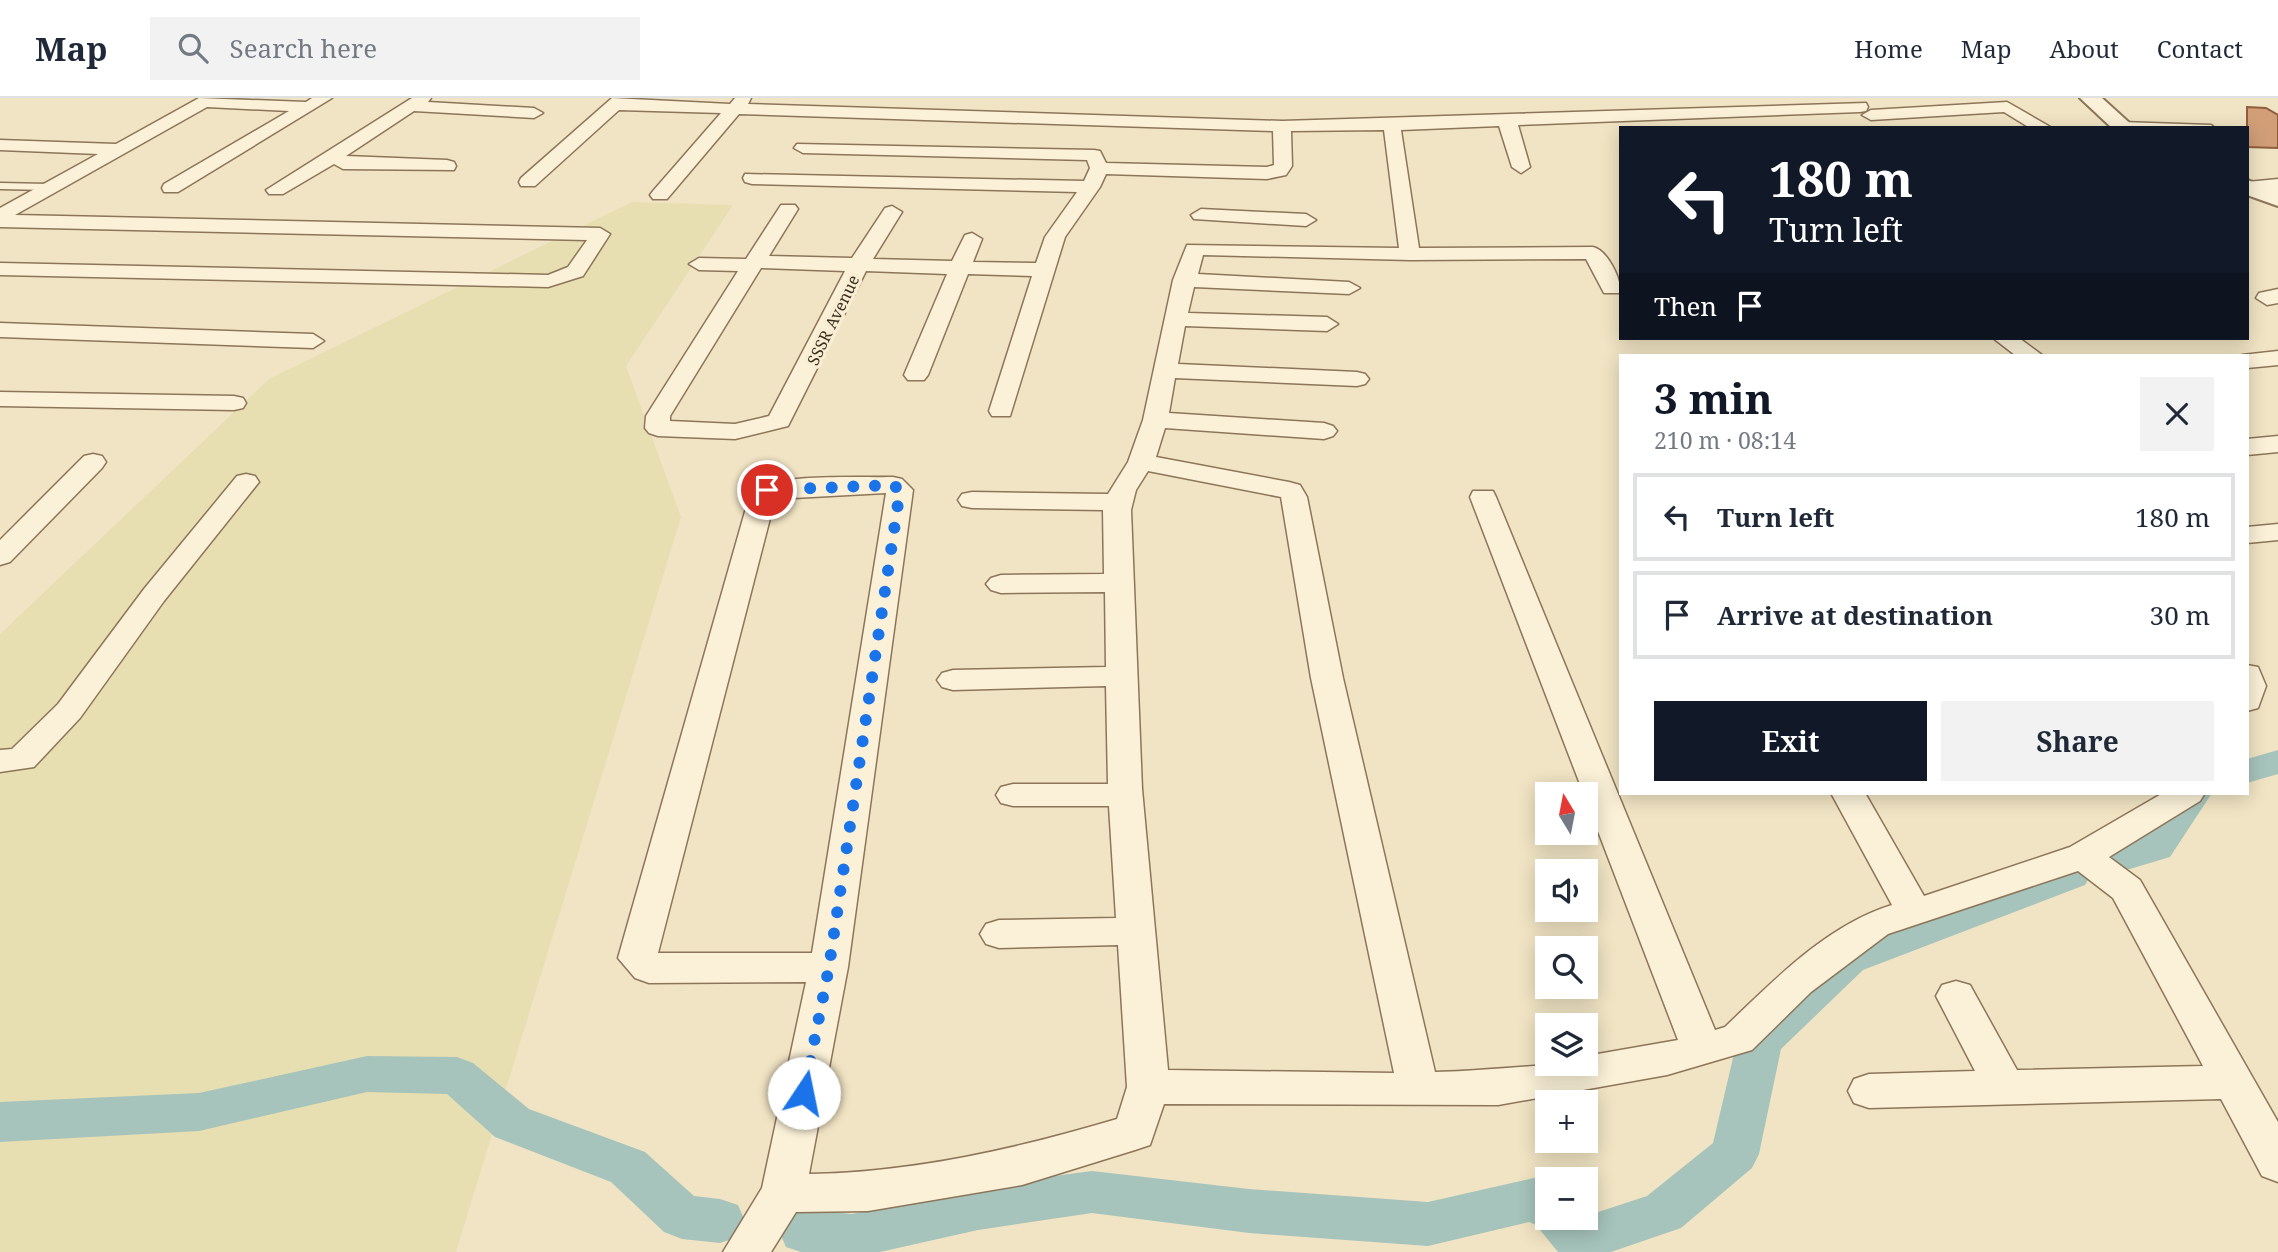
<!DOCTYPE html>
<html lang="en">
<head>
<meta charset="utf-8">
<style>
  body { margin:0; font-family:"Noto Serif",serif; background:#f2f2f3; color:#1f2937; height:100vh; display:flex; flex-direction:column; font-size:26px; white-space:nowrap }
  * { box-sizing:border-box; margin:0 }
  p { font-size:23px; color:#747a83 }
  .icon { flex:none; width:38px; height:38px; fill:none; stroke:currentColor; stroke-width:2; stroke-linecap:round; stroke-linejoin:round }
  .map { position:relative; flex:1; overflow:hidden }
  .side { position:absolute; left:1619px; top:256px; width:630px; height:441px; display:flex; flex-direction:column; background:#fff; border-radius:0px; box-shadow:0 4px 18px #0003 }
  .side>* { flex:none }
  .banner { position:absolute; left:1619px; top:28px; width:630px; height:214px; border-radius:0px; box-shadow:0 4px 18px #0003; background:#111827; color:#fff; overflow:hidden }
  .needle { width:46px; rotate:350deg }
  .tools { position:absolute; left:1535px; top:684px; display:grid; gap:14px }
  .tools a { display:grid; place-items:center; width:63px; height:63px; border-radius:0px; background:#fff; box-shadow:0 4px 18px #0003; font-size:35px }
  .pin { position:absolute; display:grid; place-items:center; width:60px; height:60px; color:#fff; margin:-30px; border:4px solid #fff; border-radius:50%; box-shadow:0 2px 7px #0007 }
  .me { position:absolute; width:77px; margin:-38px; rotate:11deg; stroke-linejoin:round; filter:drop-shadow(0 0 5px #0008) }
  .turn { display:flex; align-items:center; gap:24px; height:147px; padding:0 35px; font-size:32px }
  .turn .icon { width:91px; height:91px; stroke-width:2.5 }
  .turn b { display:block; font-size:49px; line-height:60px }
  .then { display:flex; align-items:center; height:66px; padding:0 35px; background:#0003; gap:14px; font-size:26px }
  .round { display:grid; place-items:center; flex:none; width:74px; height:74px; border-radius:0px; background:#f2f2f3 }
  .headline { display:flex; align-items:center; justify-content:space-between; height:119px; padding:0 35px }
  h1 { font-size:42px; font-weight:700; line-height:52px; color:#111827 }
  .action { display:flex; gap:14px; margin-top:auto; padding:14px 35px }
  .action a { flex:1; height:80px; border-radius:0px; background:#111827; color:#fff; font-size:28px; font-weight:700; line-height:80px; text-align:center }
  .action a+a { background:#f2f2f3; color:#1f2937 }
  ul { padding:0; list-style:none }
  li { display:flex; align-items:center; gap:21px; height:88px; margin:0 14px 10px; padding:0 21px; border:4px solid #e0e1e3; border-radius:0px }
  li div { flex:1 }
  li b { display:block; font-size:26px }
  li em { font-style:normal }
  header { display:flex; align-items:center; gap:42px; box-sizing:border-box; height:98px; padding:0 35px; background:#fff; border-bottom:2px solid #e0e1e3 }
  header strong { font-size:33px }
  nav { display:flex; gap:38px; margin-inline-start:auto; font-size:24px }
  .search { width:490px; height:63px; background:#f2f2f3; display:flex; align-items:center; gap:18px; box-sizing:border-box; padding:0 24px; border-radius:0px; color:#747a83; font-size:26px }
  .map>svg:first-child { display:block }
  .farmland { fill:#e7dfb1 }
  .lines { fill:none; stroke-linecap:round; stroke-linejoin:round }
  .canal { fill:#a6c4bb; fill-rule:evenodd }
  .building { fill:#d19e78; stroke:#8e5e3d; stroke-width:2 }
  .service-casing { stroke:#8d7559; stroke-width:3 }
  .minor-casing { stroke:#8d7559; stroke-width:3 }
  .tertiary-casing { stroke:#8d7559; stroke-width:4 }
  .service { fill:#fbf1d8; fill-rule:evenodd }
  .minor { fill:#fbf1d8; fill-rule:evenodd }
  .tertiary { fill:#fbf1d8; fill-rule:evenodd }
  .route { stroke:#1a73e8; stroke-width:12; stroke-dasharray:0 21.6 }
  .labels { text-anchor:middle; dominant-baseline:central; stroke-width:7; stroke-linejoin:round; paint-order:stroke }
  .far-street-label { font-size:16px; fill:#3c2d1e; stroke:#f8eed4 }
</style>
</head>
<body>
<header>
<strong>Map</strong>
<div class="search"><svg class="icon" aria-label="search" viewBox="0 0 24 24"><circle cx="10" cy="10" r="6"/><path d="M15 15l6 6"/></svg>Search here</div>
<nav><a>Home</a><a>Map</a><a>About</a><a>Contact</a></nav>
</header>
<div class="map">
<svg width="2278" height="1154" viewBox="0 0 2278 1154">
  <rect width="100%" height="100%" fill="#f1e4c4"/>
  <path class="farmland" d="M632,104L733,107L626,268L681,419L456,1154H0V536L269,281Z"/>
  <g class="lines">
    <g class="canal">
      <path d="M2278,652V676L2247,685V661Z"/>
      <path d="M2173,695H2212L2170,759L2123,773L2109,769L2103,759L2109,749L2142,739Z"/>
      <path d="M2071,763L2085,767L2091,777L2085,787L1863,872L1781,951L1759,1056L1752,1070L1681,1130L1611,1154H1558L1536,1127L1529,1124L1428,1148L1249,1135L1092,1115L978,1132L880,1154H801L786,1149L779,1133L786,1117L804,1111L852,1116L978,1088L1092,1073L1249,1091L1428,1104L1538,1079L1547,1082V1120H1586V1114L1589,1117L1647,1098L1713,1045L1737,943L1744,930L1833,850Z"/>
      <path d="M367,958L457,959L473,965L529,1011L645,1054L694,1098L720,1101L738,1107L745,1123L738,1139L720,1145L682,1141L664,1134L611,1084L495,1039L447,996L367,994L199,1033L0,1044V1004L199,995Z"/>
    </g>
  </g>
  <path class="building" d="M2247,9L2266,10L2278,17V50L2247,49Z"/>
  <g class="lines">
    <g class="service-casing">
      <g id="service">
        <path d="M2121,24L2211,27L2215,30L2118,29V25Z"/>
        <path d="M0,85L48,86L53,89L48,92L0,91Z"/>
      </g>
    </g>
    <g class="minor-casing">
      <g id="minor">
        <path d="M199,0L306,4L312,0H332L178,94H164L162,90L164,86L289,13L207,9L15,117L600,130L610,136L583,178L548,189L0,177V165L548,177L568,169L587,142L0,129V110L98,56L0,52V42L116,46Z"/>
        <path d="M412,0H431L428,4L534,10L543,15L534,20L414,13L346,58L447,62L454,64L456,68L454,72L343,71L334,66L283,96H269L266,92Z"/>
        <path d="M612,0L730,6L735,0H751L748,6L1282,23L1866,5L1868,9L1866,13L1860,14L1518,27L1530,69L1521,75L1512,69L1499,28L1401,32L1419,150L1593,149C1607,152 1622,181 1620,195H1604L1586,161L1410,162L1203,157L1198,176L1349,184L1360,190L1349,196L1194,189L1188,215L1327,219L1338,226L1327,233L1185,228L1178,266L1357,274L1365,276L1369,281L1365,286L1357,288L1175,280L1169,315L1324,325L1333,328L1337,333L1333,338L1324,341L1165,330L1156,359L1289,384L1300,387L1307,399L1343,580L1435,974C1487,973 1535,966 1586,966V958L1678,942L1470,399L1473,393H1493L1496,399L1715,932L1725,929C1774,882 1827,827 1892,807L1831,695H1865L1924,798L2070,749L2163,695H2205L2200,703L2109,759L2140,782L2278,1024V1084L2262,1078L2221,1001L1869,1010L1854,1005L1848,993L1854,981L1869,976L1975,973L1936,898L1942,887L1956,883L1970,887L2017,972L2203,968L2113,800L2078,773L1888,836L1811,894L1752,952L1667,977L1498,1007L1164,1006L1150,1047L1135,1052L1022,1087L868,1113L796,1114L771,1154H723L762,1090L806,884L649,885L635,880L618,860L750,396C764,374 865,380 893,379L902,381L913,392L848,869L809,1076C915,1074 1016,1051 1117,1021L1127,989L1118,847L999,850L986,846L980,836L986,826L999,822L1116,820L1109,708H1013L1001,705L996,697L1001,689L1013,686H1108L1106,588L953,592L942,589L937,582L942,575L953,572L1106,569L1105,494L1001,495L991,492L986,486L991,480L1001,477L1104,476L1103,412L972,410L962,408L958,402L962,396L972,394L1108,396L1128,364L1143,322L1173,182L1187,147L1399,150L1384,32L1291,33L1292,68L1286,77L1267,81L1106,76L1100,89L1065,139L1010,318H992L989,313L1032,178L968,176L928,277L924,282H908L904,277L947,176L866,173L788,328L735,341L658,338L649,335L645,330L646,318L738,173L699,172L689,166L699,160L746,161L781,107H795L798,111L769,158L852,160L885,110L892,108L902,114L873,161L952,163L965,137L972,135L982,141L973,164L1036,165L1045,139L1077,94L752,86L745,84L743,80L745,76L1084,83L1090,70L1087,62L803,55L794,50L797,46L1094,52L1100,53L1106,65L1267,69L1274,67L1273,33L739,16L667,101H653L650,97L653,93L721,15L619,12L535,88H521L519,84L521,80ZM761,170L845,173L769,318L735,326L670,323V318ZM1148,373L1281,399L1311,580L1394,975L1168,972L1142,691L1131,412L1136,392ZM886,395L812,855H658L775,401Z"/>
        <path d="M2007,4L2052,30H2030L2004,14L1871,22L1862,17L1871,12Z"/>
        <path d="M2278,81V93L2247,94V84Z"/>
        <path d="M1201,111L1306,116L1316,122L1306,128L1194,121L1191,117Z"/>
        <path d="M2278,191V205L2267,207L2256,200L2259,195Z"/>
        <path d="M0,225L313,236L324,243L313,250L0,239Z"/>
        <path d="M1993,240H2019L2042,257H2015Z"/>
        <path d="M2278,253V267L2247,270V257H2242Z"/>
        <path d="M0,294L234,298L243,300L246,305L243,310L234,312L0,308Z"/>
        <path d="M2278,338V354L2247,357V341Z"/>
        <path d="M93,356L102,358L106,364L102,370L10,464L0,467V442L84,358Z"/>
        <path d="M246,376L255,378L259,384L164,503L80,620L34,669L0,674V652L12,651L58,606L144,491L237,378Z"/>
        <path d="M2278,426V442L2247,445V429Z"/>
        <path d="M2247,567L2258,569L2266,588L2258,610L2247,613Z"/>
      </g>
    </g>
    <g class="tertiary-casing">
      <g id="tertiary">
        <path d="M2080,0H2102L2135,30H2112Z"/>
        <path d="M2247,82L2278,93V108L2247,97Z"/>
      </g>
    </g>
    <use href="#service" class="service"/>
    <use href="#minor" class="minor"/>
    <use href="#tertiary" class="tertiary"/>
  </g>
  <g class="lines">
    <path class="route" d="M767,392L893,387L900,392L829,869L804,995"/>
  </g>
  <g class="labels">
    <g class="far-street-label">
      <text transform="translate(833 222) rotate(-64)">SSSR Avenue</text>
    </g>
  </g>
</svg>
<div class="tools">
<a><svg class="needle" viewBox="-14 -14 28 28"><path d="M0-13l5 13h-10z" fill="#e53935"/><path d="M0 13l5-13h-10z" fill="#747a83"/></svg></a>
<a><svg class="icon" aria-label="sound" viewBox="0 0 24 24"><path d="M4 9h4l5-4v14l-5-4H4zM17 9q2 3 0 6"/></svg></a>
<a><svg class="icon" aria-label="search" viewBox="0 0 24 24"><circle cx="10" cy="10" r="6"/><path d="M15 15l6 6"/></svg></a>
<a><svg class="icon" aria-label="layers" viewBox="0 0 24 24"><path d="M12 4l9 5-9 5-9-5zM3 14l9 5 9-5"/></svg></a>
<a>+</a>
<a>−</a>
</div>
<div class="pin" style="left:767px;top:392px;background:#d93025"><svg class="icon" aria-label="arrive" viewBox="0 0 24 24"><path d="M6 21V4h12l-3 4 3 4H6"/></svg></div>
<svg class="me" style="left:804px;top:995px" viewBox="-20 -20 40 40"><circle r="19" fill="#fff"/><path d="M0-13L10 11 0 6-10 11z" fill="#1a73e8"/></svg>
<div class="banner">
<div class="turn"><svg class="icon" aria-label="left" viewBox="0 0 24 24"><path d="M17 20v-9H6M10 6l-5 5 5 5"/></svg><div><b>180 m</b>Turn left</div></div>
<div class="then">Then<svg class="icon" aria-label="arrive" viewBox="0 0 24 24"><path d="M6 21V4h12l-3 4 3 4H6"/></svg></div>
</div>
<section class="side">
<div class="headline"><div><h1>3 min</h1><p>210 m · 08:14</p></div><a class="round"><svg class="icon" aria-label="close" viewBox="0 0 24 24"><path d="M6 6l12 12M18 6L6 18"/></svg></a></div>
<ul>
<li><svg class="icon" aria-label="left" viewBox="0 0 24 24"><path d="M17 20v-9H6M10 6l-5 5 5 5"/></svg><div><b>Turn left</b></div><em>180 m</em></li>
<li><svg class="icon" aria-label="arrive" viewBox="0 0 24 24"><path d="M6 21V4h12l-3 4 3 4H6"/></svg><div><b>Arrive at destination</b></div><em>30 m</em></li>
</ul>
<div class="action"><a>Exit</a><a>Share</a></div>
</section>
</div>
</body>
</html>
